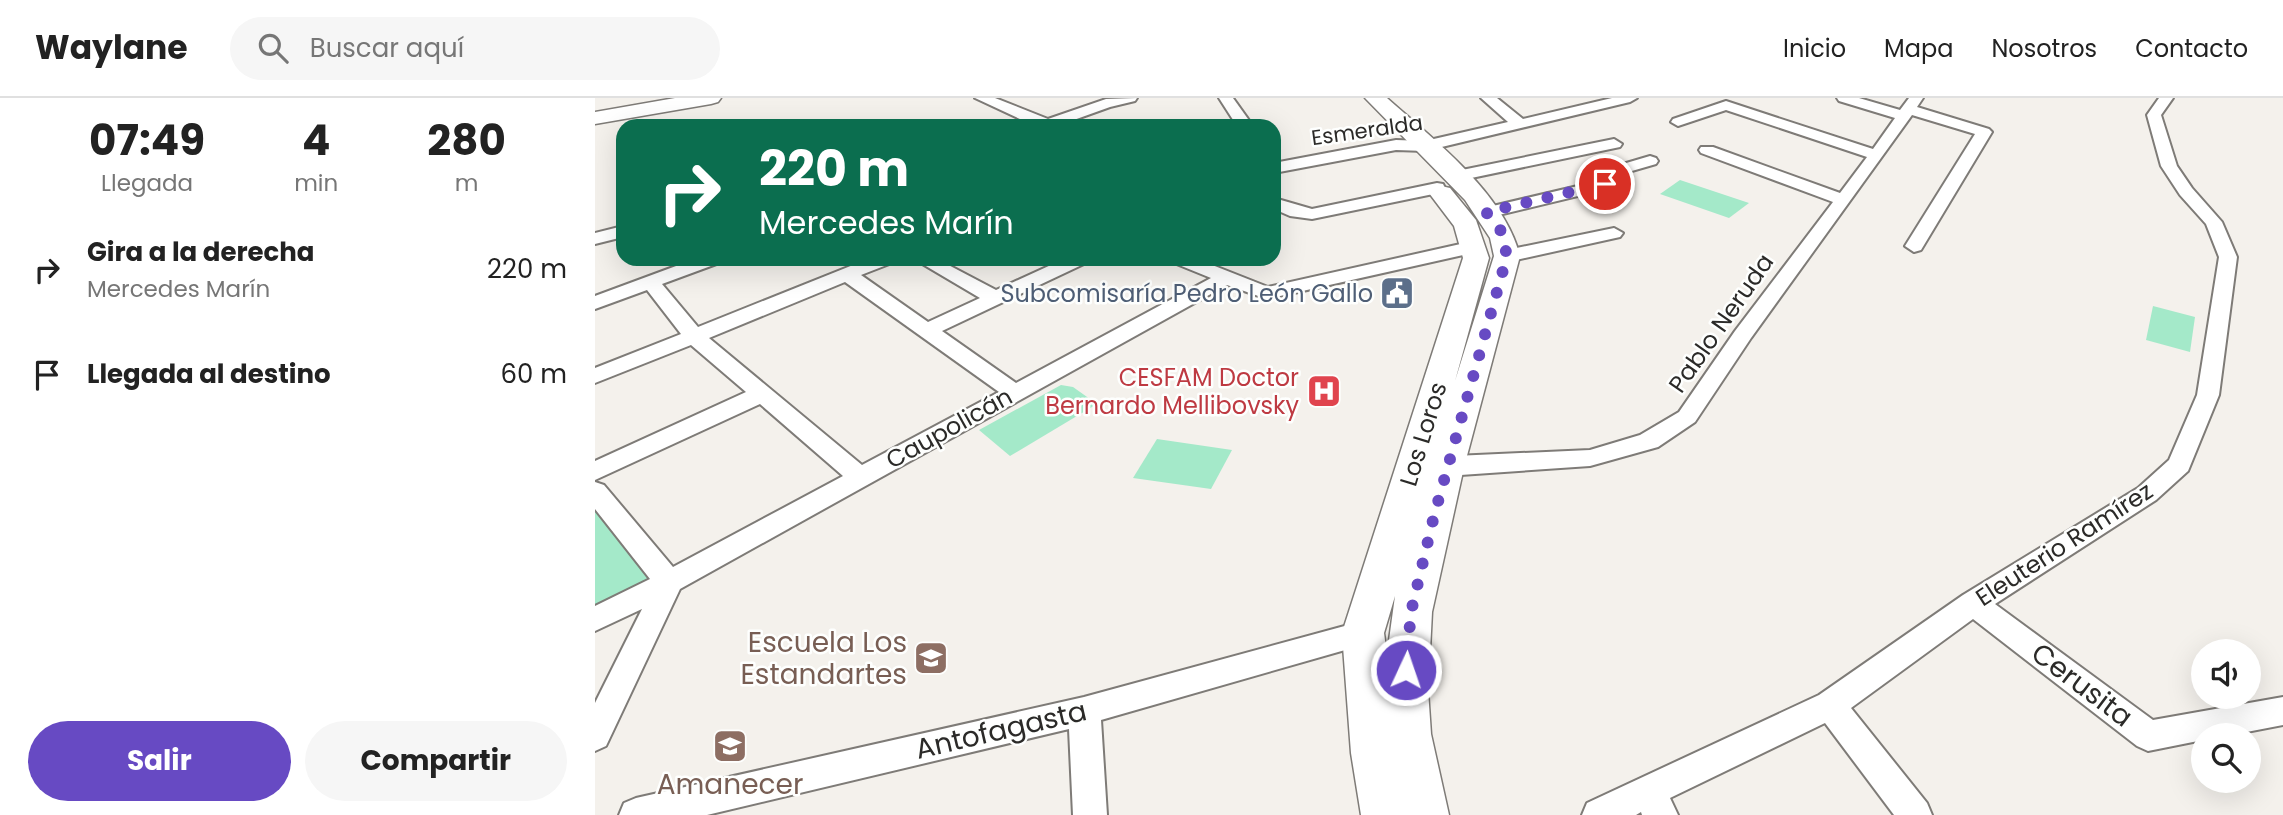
<!DOCTYPE html>
<html lang="es">
<head>
<meta charset="utf-8">
<style>
  body { margin:0; font-family:Poppins,sans-serif; background:#f6f6f6; color:#222; height:100vh; display:flex; flex-direction:column; font-size:26px; white-space:nowrap }
  * { box-sizing:border-box; margin:0 }
  p { font-size:23px; color:#767676 }
  .icon { flex:none; width:38px; height:38px; fill:none; stroke:currentColor; stroke-width:2; stroke-linecap:round; stroke-linejoin:round }
  .map { position:relative; flex:1; overflow:hidden }
  .side { display:flex; flex-direction:column; background:#fff; width:595px }
  .side>* { flex:none }
  .hud { position:absolute; left:21px; top:21px; width:665px; height:147px; border-radius:21px; box-shadow:0 7px 28px #0002; background:#0b6e4f; color:#fff; overflow:hidden }
  .buttons { position:absolute; left:1596px; top:541px; display:grid; gap:14px }
  .buttons a { display:grid; place-items:center; width:70px; height:70px; border-radius:50%; background:#fff; box-shadow:0 7px 28px #0002; font-size:35px }
  .pin { position:absolute; display:grid; place-items:center; width:60px; height:60px; color:#fff; margin:-30px; border:4px solid #fff; border-radius:50%; box-shadow:0 2px 7px #0007 }
  .me { position:absolute; width:77px; margin:-38px; rotate:3deg; stroke-linejoin:round; filter:drop-shadow(0 0 5px #0008) }
  .turn { display:flex; align-items:center; gap:24px; height:147px; padding:0 28px; font-size:32px }
  .turn .icon { width:91px; height:91px; stroke-width:2.5 }
  .turn b { display:block; font-size:49px; line-height:60px }
  .eta { display:flex; justify-content:space-evenly; align-items:center; height:119px; text-align:center }
  .eta b { font-size:42px; font-weight:700; line-height:49px }
  .cta { display:flex; gap:14px; margin-top:auto; padding:14px 28px }
  .cta a { flex:1; height:80px; border-radius:42px; background:#674ac3; color:#fff; font-size:28px; font-weight:700; line-height:80px; text-align:center }
  .cta a+a { background:#f6f6f6; color:#222 }
  ul { padding:0; list-style:none }
  li { display:flex; align-items:center; gap:21px; height:105px; padding:0 28px }
  li div { flex:1 }
  li b { display:block; font-size:26px }
  li em { font-style:normal }
  header { display:flex; align-items:center; gap:42px; box-sizing:border-box; height:98px; padding:0 35px; background:#fff; border-bottom:2px solid #e0e0e0 }
  header strong { font-size:33px }
  nav { display:flex; gap:38px; margin-inline-start:auto; font-size:24px }
  .search { width:490px; height:63px; background:#f6f6f6; display:flex; align-items:center; gap:18px; box-sizing:border-box; padding:0 24px; border-radius:38px; color:#767676; font-size:26px }
  main { display:flex; flex:1; min-height:0 }
  .map>svg:first-child { display:block }
  .green { fill:#a4e9c9 }
  .lines { fill:none; stroke-linecap:round; stroke-linejoin:round }
  .street-casing { stroke:#7e7b77; stroke-width:4 }
  .secondary-casing { stroke:#7e7b77; stroke-width:3 }
  .street { fill:#fff; fill-rule:evenodd }
  .secondary { fill:#fff; fill-rule:evenodd }
  .route { stroke:#674ac3; stroke-width:12; stroke-dasharray:0 21.6 }
  .labels { text-anchor:middle; dominant-baseline:central; stroke-width:5; stroke-linejoin:round; paint-order:stroke }
  .far-street-label { font-size:21px; fill:#2b2a28; stroke:#fefffe }
  .service-label { font-size:24px; fill:#4e5e75; stroke:#fefffe; text-anchor:end }
  .street-label { font-size:24px; fill:#2b2a28; stroke:#fefffe }
  .health-label { font-size:24px; fill:#be3a42; stroke:#fefffe; text-anchor:end }
  .near-education-label { font-size:28px; fill:#785e54; stroke:#fefffe; text-anchor:end }
  .near-street-label { font-size:28px; fill:#2b2a28; stroke:#fefffe }
</style>
</head>
<body>
<header>
<strong>Waylane</strong>
<div class="search"><svg class="icon" aria-label="search" viewBox="0 0 24 24"><circle cx="10" cy="10" r="6"/><path d="M15 15l6 6"/></svg>Buscar aquí</div>
<nav><a>Inicio</a><a>Mapa</a><a>Nosotros</a><a>Contacto</a></nav>
</header>
<main>
<section class="side">
<div class="eta">
<div><b>07:49</b><p>Llegada</p></div>
<div><b>4</b><p>min</p></div>
<div><b>280</b><p>m</p></div>
</div>
<ul>
<li><svg class="icon" aria-label="right" viewBox="0 0 24 24"><path d="M7 20v-9h11M14 6l5 5-5 5"/></svg><div><b>Gira a la derecha</b><p>Mercedes Marín</p></div><em>220 m</em></li>
<li><svg class="icon" aria-label="arrive" viewBox="0 0 24 24"><path d="M6 21V4h12l-3 4 3 4H6"/></svg><div><b>Llegada al destino</b></div><em>60 m</em></li>
</ul>
<div class="cta"><a>Salir</a><a>Compartir</a></div>
</section>
<div class="map">
<svg width="1688" height="717" viewBox="0 0 1688 717">
  <rect width="100%" height="100%" fill="#f4f1ec"/>
  <g class="green">
    <path d="M1085,82L1154,105L1134,120L1065,96Z"/>
    <path d="M1558,208L1600,219L1595,254L1551,242Z"/>
    <path d="M466,287L478,289L502,306L415,358L384,332Z"/>
    <path d="M562,341L637,352L616,391L538,380Z"/>
    <path d="M0,405L60,481L0,513Z"/>
  </g>
  <g class="lines">
    <g class="street-casing">
      <g id="street">
        <path d="M380,0H400L453,21L511,1L542,0L540,3L515,9L462,28H440Z"/>
        <path d="M624,0H638L658,28H642Z"/>
        <path d="M886,0H902L928,21L1017,0H1042L1035,4L830,53L801,52L679,75V65L801,42L830,43L913,24Z"/>
        <path d="M1242,0H1264L1305,12L1314,0H1328L1322,9L1394,31L1397,34L1326,152L1319,154L1310,148L1380,36L1317,17L1156,240L1100,324L1063,349L995,368L851,378L828,374L825,368L828,362L837,359L995,352L1045,337L1084,314L1140,233L1238,104L1106,55L1104,52L1106,49H1118L1245,95L1272,59L1131,12L1083,28L1076,24L1078,21L1131,3L1278,51L1300,20L1244,3Z"/>
        <path d="M1564,0H1578L1566,17L1582,68L1597,90L1627,124L1642,159L1624,297L1593,373L1561,402L1400,506L1558,622L1688,599V627L1636,637H1608V642L1553,653L1542,648L1378,521L1256,610L1332,705L1337,717H1299L1230,625L1075,700L1083,717H1047L1046,714L1041,717H987L992,705L1224,597L1368,497L1543,390L1574,362L1602,297L1624,159L1611,126L1585,97L1566,68L1552,17Z"/>
        <path d="M1019,41L1027,46L1025,49L862,83L854,78L862,73Z"/>
        <path d="M1055,58L1061,60L1063,63L1061,66L1023,77L1016,90L891,120L882,115L885,111L1004,83L1011,71Z"/>
        <path d="M842,85L848,86L850,90L848,94L717,121L695,118L679,111V100L717,111Z"/>
        <path d="M28,128V139L0,146V135Z"/>
        <path d="M1019,130L1028,135L1025,139L912,164L903,158L912,152Z"/>
        <path d="M879,143L886,145L888,149L886,153L672,201L632,187L85,491L11,648L0,653V605L47,511L0,533V508L55,481L0,411V384L9,387L78,469L248,378L165,306L0,382V363L151,294L96,247L0,285V270L86,236L52,192L0,211V198L100,161H126L124,165L67,186L103,229L273,161H299L297,165L266,177L333,224L385,200L319,161H342L401,192L469,161H493L491,165L347,233L421,285L616,180L579,165L577,161H602L673,189ZM250,184L404,294L267,367L114,240Z"/>
        <path d="M768,523L778,526L783,535L778,544L506,622L512,717H478L474,631L112,717H24L29,705L41,700L489,599Z"/>
      </g>
    </g>
    <g class="secondary-casing">
      <g id="secondary">
        <path d="M80,0H126L123,4L116,6L0,26V14Z"/>
        <path d="M770,0H792C839,42 909,95 925,158L869,369L837,514L833,592L836,636L854,717H766L756,655L747,535L868,160L859,128L834,95L837,90L846,88L855,90L881,122L894,160L860,283L899,158L895,140L870,102ZM800,498L792,557L789,535Z"/>
      </g>
    </g>
    <use href="#street" class="street"/>
    <use href="#secondary" class="secondary"/>
  </g>
  <g class="lines">
    <path class="route" d="M811,572L816,514L839,418L912,158L906,133L891,114L1010,86"/>
  </g>
  <defs>
    <g id="civic-square" transform="scale(1.75)"><rect x="-9" y="-9" width="18" height="18" rx="4" fill="#5c6f8a" stroke="#fefffe"/><path d="M-.6-6.5H3V-4.5H.6V-3L4-1V1h2V6H-6V1h2V-1L-.6-3ZM-1.2 2.5V6h2.4V2.5Z" fill="#fff"/></g>
    <g id="hospital-square" transform="scale(1.75)"><rect x="-9" y="-9" width="18" height="18" rx="4" fill="#e0444e" stroke="#fefffe"/><path d="M-5-5h3v3.5h4V-5h3V5h-3V1.5h-4V5h-3Z" fill="#fff"/></g>
    <g id="school-square" transform="scale(1.75)"><rect x="-9" y="-9" width="18" height="18" rx="4" fill="#8d6e63" stroke="#fefffe"/><path d="M0-5L7-2L0 1L-7-2ZM-4 1L0 2.5L4 1V4Q0 6-4 4Z" fill="#fff"/></g>
  </defs>
  <g fill-rule="evenodd">
    <use href="#civic-square" x="802" y="195"/>
    <use href="#hospital-square" x="729" y="293"/>
    <use href="#school-square" x="336" y="560"/>
    <use href="#school-square" x="135" y="648"/>
  </g>
  <g class="labels">
    <g class="far-street-label">
      <text transform="translate(772 32) rotate(-8)">Esmeralda</text>
    </g>
    <g class="service-label">
      <text x="778" y="195">Subcomisaría Pedro León Gallo</text>
    </g>
    <g class="street-label">
      <text transform="translate(1126 225) rotate(-55)">Pablo Neruda</text>
      <text transform="translate(354 330) rotate(-29)">Caupolicán</text>
      <text transform="translate(828 336) rotate(-73)">Los Loros</text>
      <text transform="translate(1469 446) rotate(-33)">Eleuterio Ramírez</text>
    </g>
    <g class="health-label">
      <text x="704" y="279">CESFAM Doctor<tspan x="704" dy="28">Bernardo Mellibovsky</tspan></text>
    </g>
    <g class="near-education-label">
      <text x="312" y="544">Escuela Los<tspan x="312" dy="32">Estandartes</tspan></text>
      <text x="135" y="686" text-anchor="middle">Amanecer</text>
    </g>
    <g class="near-street-label">
      <text transform="translate(1487 587) rotate(37)">Cerusita</text>
      <text transform="translate(406 632) rotate(-13)">Antofagasta</text>
    </g>
  </g>
</svg>
<div class="buttons">
<a><svg class="icon" aria-label="sound" viewBox="0 0 24 24"><path d="M4 9h4l5-4v14l-5-4H4zM17 9q2 3 0 6"/></svg></a>
<a><svg class="icon" aria-label="search" viewBox="0 0 24 24"><circle cx="10" cy="10" r="6"/><path d="M15 15l6 6"/></svg></a>
</div>
<div class="pin" style="left:1010px;top:86px;background:#d93025"><svg class="icon" aria-label="arrive" viewBox="0 0 24 24"><path d="M6 21V4h12l-3 4 3 4H6"/></svg></div>
<svg class="me" style="left:811px;top:572px" viewBox="-20 -20 40 40"><circle r="17" fill="#674ac3" stroke="#fff" stroke-width="3"/><path d="M0-11L8 9 0 5-8 9z" fill="#fff"/></svg>
<div class="hud">
<div class="turn"><svg class="icon" aria-label="right" viewBox="0 0 24 24"><path d="M7 20v-9h11M14 6l5 5-5 5"/></svg><div><b>220 m</b>Mercedes Marín</div></div>
</div>
</div>
</main>
</body>
</html>
